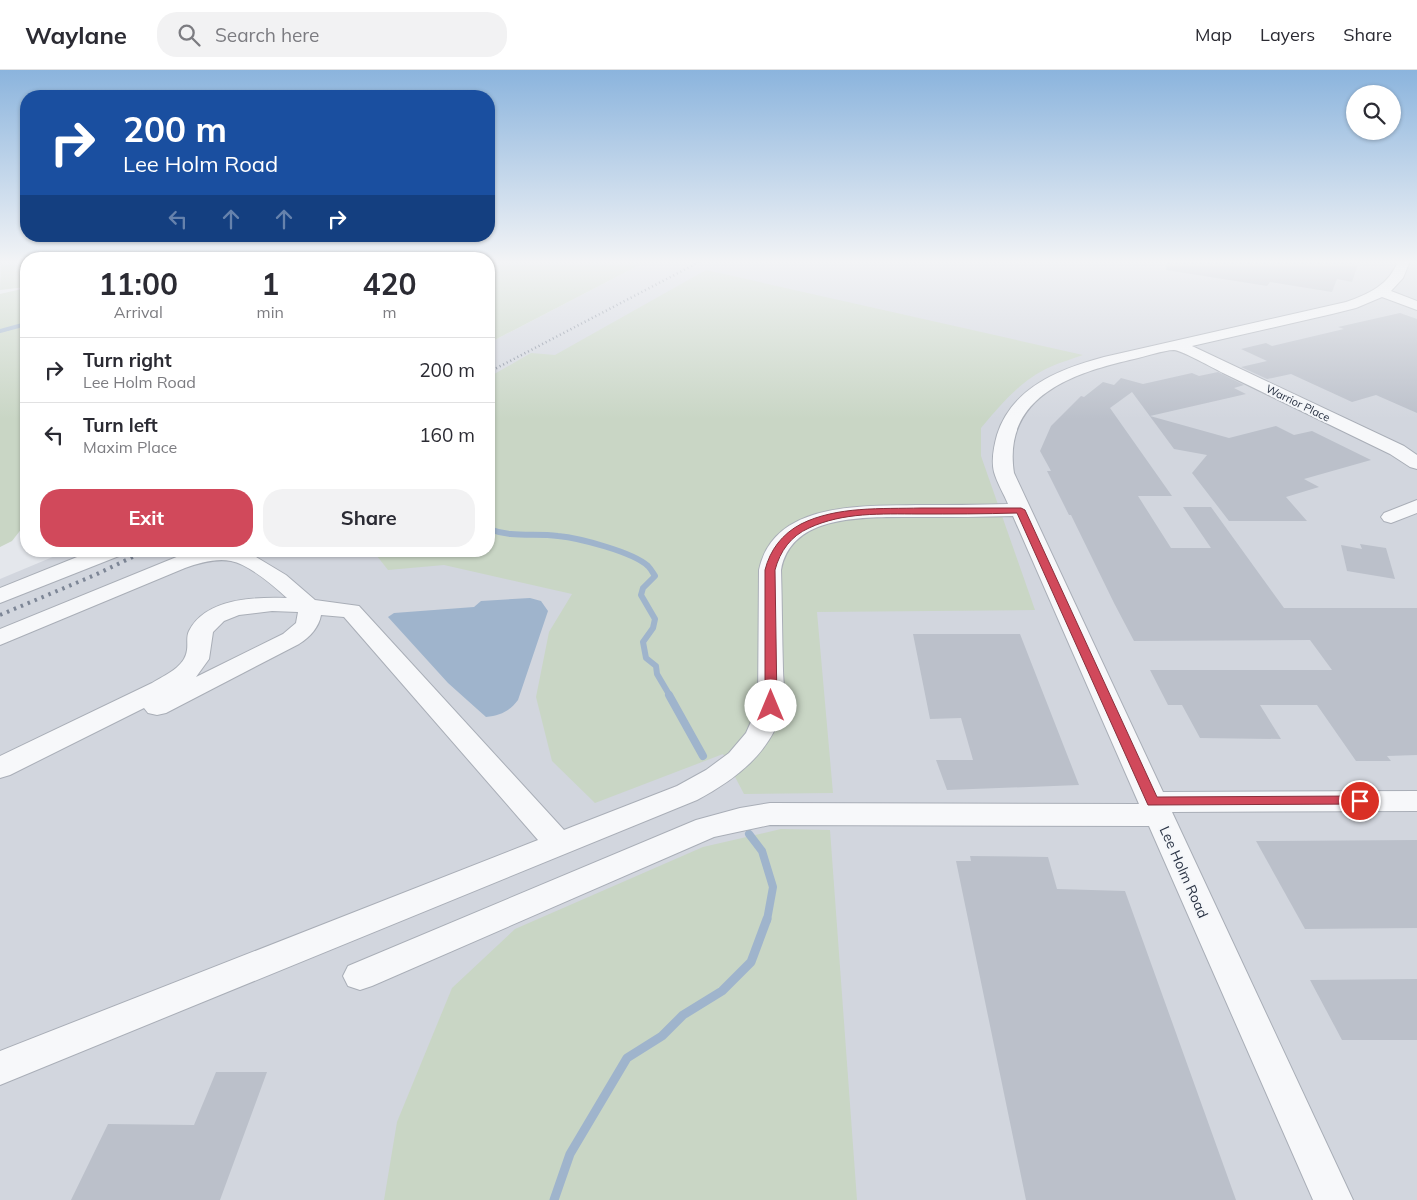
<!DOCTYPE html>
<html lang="en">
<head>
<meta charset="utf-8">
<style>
  body { margin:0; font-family:Mulish,sans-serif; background:#f2f2f3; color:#2b2b33; height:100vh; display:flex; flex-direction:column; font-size:19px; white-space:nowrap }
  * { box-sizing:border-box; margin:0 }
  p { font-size:16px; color:#7c7c81 }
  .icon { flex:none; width:28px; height:28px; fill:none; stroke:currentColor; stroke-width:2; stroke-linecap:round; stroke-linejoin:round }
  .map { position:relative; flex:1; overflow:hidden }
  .drawer { position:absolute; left:20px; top:182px; width:475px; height:305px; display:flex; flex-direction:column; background:#fff; border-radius:20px; box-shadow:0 1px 4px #0004 }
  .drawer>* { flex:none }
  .guide { position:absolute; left:20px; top:20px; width:475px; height:152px; border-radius:20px; box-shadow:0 1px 4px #0004; background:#1a4fa0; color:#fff; overflow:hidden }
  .buttons { position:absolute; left:1346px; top:15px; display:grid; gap:10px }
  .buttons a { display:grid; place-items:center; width:55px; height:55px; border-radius:50%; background:#fff; box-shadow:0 1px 4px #0004; font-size:25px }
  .pin { position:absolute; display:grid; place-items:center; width:42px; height:42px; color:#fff; margin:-21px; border:2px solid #fff; border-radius:50%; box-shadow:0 1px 5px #0007 }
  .me { position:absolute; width:55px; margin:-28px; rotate:0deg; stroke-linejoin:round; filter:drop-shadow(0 0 4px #0008) }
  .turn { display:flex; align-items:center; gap:18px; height:105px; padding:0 20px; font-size:22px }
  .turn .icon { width:65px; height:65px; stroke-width:2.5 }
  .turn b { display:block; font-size:35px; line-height:42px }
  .lanes { display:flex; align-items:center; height:48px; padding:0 20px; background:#0003; justify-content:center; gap:25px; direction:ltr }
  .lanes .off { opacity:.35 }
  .eta { display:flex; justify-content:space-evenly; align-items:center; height:85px; text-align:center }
  .eta b { font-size:30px; font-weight:700; line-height:35px }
  .action { display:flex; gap:10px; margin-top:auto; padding:10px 20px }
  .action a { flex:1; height:58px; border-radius:20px; background:#d1495b; color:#fff; font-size:20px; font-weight:700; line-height:58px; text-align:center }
  .action a+a { background:#f2f2f3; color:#2b2b33 }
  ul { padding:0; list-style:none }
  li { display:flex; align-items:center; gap:15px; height:65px; padding:0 20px; border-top:1px solid #e1e1e2 }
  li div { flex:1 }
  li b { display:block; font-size:19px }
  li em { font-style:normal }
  header { display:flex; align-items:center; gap:30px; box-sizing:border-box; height:70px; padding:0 25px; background:#fff; border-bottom:1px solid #e1e1e2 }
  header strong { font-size:24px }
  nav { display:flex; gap:28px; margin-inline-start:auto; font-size:18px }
  .search { width:350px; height:45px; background:#f2f2f3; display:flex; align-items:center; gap:12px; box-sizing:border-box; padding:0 18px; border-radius:20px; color:#7c7c81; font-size:19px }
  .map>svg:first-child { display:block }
  .built { fill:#d2d6de }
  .green { fill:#c9d6c5 }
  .water { fill:#9fb4cc }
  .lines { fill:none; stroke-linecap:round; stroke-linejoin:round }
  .stream-far3 { stroke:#9fb4cc; stroke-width:4 }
  .stream-far2 { stroke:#9fb4cc; stroke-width:6 }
  .stream-far1 { stroke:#9fb4cc; stroke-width:8 }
  .stream { stroke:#9fb4cc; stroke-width:9 }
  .building { fill:#bbc0ca }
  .minor-casing { stroke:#a9aeb7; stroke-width:2 }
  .minor { fill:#f7f8fa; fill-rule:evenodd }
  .rail-far1 { stroke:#7d8696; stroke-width:2.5; stroke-dasharray:1 3; stroke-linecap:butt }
  .rail { stroke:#7d8696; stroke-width:4; stroke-dasharray:2.5 5; stroke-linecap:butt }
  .route { fill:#d1495b; stroke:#882f3b }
  .labels { text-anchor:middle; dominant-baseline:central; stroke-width:4; stroke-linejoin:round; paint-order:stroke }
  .far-street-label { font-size:11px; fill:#2b3445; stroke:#f4f6f9 }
  .street-label { font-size:14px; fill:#2b3445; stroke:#f4f6f9 }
</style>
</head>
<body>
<header>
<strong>Waylane</strong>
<div class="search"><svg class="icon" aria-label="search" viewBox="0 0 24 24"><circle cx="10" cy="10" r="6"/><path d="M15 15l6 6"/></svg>Search here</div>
<nav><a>Map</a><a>Layers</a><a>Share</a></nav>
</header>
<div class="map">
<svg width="1417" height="1130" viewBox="0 0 1417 1130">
  <rect width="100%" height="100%" fill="#e4e7ec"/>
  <path class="built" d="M647,191H1417V1130H0V509L67,481H489V273Z"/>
  <g class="green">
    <path d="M1,191H26V217L0,220Z"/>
    <path d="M489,191H647L489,273Z"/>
    <path d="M706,200L1083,285C1072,289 1061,292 1050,297C1021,310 1001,334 981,358V386L1035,540L817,542L833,723L744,724L723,684L595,733L552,691L536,627L549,562L572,524L444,495L388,500L373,481H489V307L531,283L555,285Z"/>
    <path d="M26,218V453L12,471L0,477V224Z"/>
    <path d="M781,759L830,760L857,1130H384L397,1052L452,918L515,859L703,777Z"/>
  </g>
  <path class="water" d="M530,528L541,531L548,541L518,630C509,642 500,645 486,647L448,613L388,547L394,543L474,537L481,531Z"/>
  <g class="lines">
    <path class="stream-far3" d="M0,261L26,254"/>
    <path class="stream-far2" d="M489,459C512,468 534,463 558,466C579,468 633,482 648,496C651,499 653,503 655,506L643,518L641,525L655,549L653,558L643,572L646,588L656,596L657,604L670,626"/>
    <g class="stream-far1">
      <path d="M669,625L703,686"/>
      <path d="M749,764L762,781L773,817L767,850"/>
    </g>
    <path class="stream" d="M554,1130L570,1084L627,988L662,966L683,945L722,921L751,892L767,849"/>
  </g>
  <g class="building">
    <path d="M1167,191H1359L1352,212L1337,209L1332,222L1270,212L1267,216L1166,200Z"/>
    <path d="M1400,243L1417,249V343L1376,325L1352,332L1291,304L1267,309L1241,297L1267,291L1241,279L1266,273L1272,276L1344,259L1338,257Z"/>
    <path d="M1218,302L1244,315L1234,318L1246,324L1150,346L1229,368L1276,356L1294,365L1312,361L1371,390L1304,409L1319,417L1286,427L1307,451H1229L1192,403L1207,385L1174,379L1132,322L1110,338L1172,426H1138L1171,478H1211L1183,437H1211L1284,538H1417V685L1387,686L1391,691H1356L1317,635H1260L1281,669L1200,668L1182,635H1168L1150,600H1332L1310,570L1134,571L1114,533L1071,445H1069L1047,401H1051L1040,381L1051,356L1081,326L1084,327L1103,312L1114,315L1121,308L1143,314L1192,303L1199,306Z"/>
    <path d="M1360,474L1386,478L1395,509L1347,501L1341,475L1362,479Z"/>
    <path d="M913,564H1020L1079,715L947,720L936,690H973L961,648L930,649Z"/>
    <path d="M1417,770V858L1305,859L1256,771Z"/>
    <path d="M970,786L1048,787L1057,819L1125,821L1236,1130H1026L956,791H971Z"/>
    <path d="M1417,909V970H1342L1310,910Z"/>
    <path d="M216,1002H267L220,1130H71L108,1054L194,1055Z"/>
  </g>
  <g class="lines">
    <g class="minor-casing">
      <g id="minor">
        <path d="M1398,191H1410L1403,208L1391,221L1417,231V240L1382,227L1356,238L1332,244L1192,276L1404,376L1417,385V399L1410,397L1390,384C1335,357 1279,330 1223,303C1213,298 1183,281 1174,280C1164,280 1144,287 1134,289C1073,303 1002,326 1014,403L1163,722L1417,721V741L1172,742L1353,1130H1313L1149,756L770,755L714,767L372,916L360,920L348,916L343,906L348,896L696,750L740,738L770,733L1139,734L1013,446C983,447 952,447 922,447C875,448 792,440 781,500C782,533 782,566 783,600C783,611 786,627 783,638C771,683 736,709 697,730L0,1015V981L538,770L344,547L321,545C319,557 310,567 299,574L166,643L157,645L148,643L144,638L10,705L0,708V686L152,613C165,605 185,597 187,580C188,573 186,567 189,561C206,528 255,527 287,528C274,516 248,494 231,491C216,488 199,493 185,498L0,575V559L179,486L196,481H246L286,505L315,530L359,536L564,760L677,716L706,700L729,683L746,663L758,636L759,500C773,432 861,436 916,435C946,435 977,435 1008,434C1004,424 997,413 994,402C991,390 994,376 997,365C1012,317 1060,299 1104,287L1346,232C1369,224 1389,215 1398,191ZM272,541L298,542L296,553L283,564L196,607L209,589L213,562L224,551L239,545Z"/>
        <path d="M1417,430V443L1391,453L1384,451L1381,447L1384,443Z"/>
        <path d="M92,481H121L119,486L0,533V518Z"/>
      </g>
    </g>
    <use href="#minor" class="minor"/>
    <path class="rail-far1" d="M489,302L701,191"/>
    <path class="rail" d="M0,545L95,505L145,481"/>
  </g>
  <linearGradient id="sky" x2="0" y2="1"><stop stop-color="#8bb4dd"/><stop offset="0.55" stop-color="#f3f4f6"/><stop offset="1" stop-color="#f3f4f6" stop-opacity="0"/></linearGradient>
  <rect width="1417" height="349" fill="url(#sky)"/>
  <path class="route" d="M1021,438L1025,440L1157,727L1360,726L1365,727L1367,731L1365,734L1148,735L1017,443C984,444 951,444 918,444C882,444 843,442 809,458C791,466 780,481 775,500L777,636L775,639H767L765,636V500C770,480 782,464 801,454C837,436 882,439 921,438C954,438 988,438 1021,438Z"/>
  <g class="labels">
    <g class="far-street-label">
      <text transform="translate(1298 333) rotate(26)">Warrior Place</text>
    </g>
    <g class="street-label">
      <text transform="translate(1184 802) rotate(66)">Lee Holm Road</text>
    </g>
  </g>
</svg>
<div class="buttons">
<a><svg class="icon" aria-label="search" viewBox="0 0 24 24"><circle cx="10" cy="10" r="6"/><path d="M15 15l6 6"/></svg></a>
</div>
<div class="pin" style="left:1360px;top:731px;background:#d93025"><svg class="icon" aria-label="arrive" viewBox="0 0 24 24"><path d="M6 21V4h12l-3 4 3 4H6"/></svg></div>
<svg class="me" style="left:771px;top:636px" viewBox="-20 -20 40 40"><circle r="19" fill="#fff"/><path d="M0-13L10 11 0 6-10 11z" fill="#d1495b"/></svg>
<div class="guide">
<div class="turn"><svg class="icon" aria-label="right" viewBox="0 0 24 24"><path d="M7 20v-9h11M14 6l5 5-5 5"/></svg><div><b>200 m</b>Lee Holm Road</div></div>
<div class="lanes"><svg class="icon off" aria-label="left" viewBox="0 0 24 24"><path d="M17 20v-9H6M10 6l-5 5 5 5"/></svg><svg class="icon off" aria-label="ahead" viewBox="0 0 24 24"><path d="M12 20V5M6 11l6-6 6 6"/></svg><svg class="icon off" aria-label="ahead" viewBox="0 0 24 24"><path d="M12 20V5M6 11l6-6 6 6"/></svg><svg class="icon" aria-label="right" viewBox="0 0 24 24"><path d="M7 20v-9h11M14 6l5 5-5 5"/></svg></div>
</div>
<section class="drawer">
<div class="eta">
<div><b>11:00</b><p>Arrival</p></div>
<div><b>1</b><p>min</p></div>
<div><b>420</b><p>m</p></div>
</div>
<ul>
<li><svg class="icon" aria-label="right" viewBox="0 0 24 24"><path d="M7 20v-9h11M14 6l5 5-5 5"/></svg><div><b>Turn right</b><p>Lee Holm Road</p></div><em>200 m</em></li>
<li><svg class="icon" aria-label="left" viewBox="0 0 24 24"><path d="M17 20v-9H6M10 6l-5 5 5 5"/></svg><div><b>Turn left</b><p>Maxim Place</p></div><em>160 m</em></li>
</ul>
<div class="action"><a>Exit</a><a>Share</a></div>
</section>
</div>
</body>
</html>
